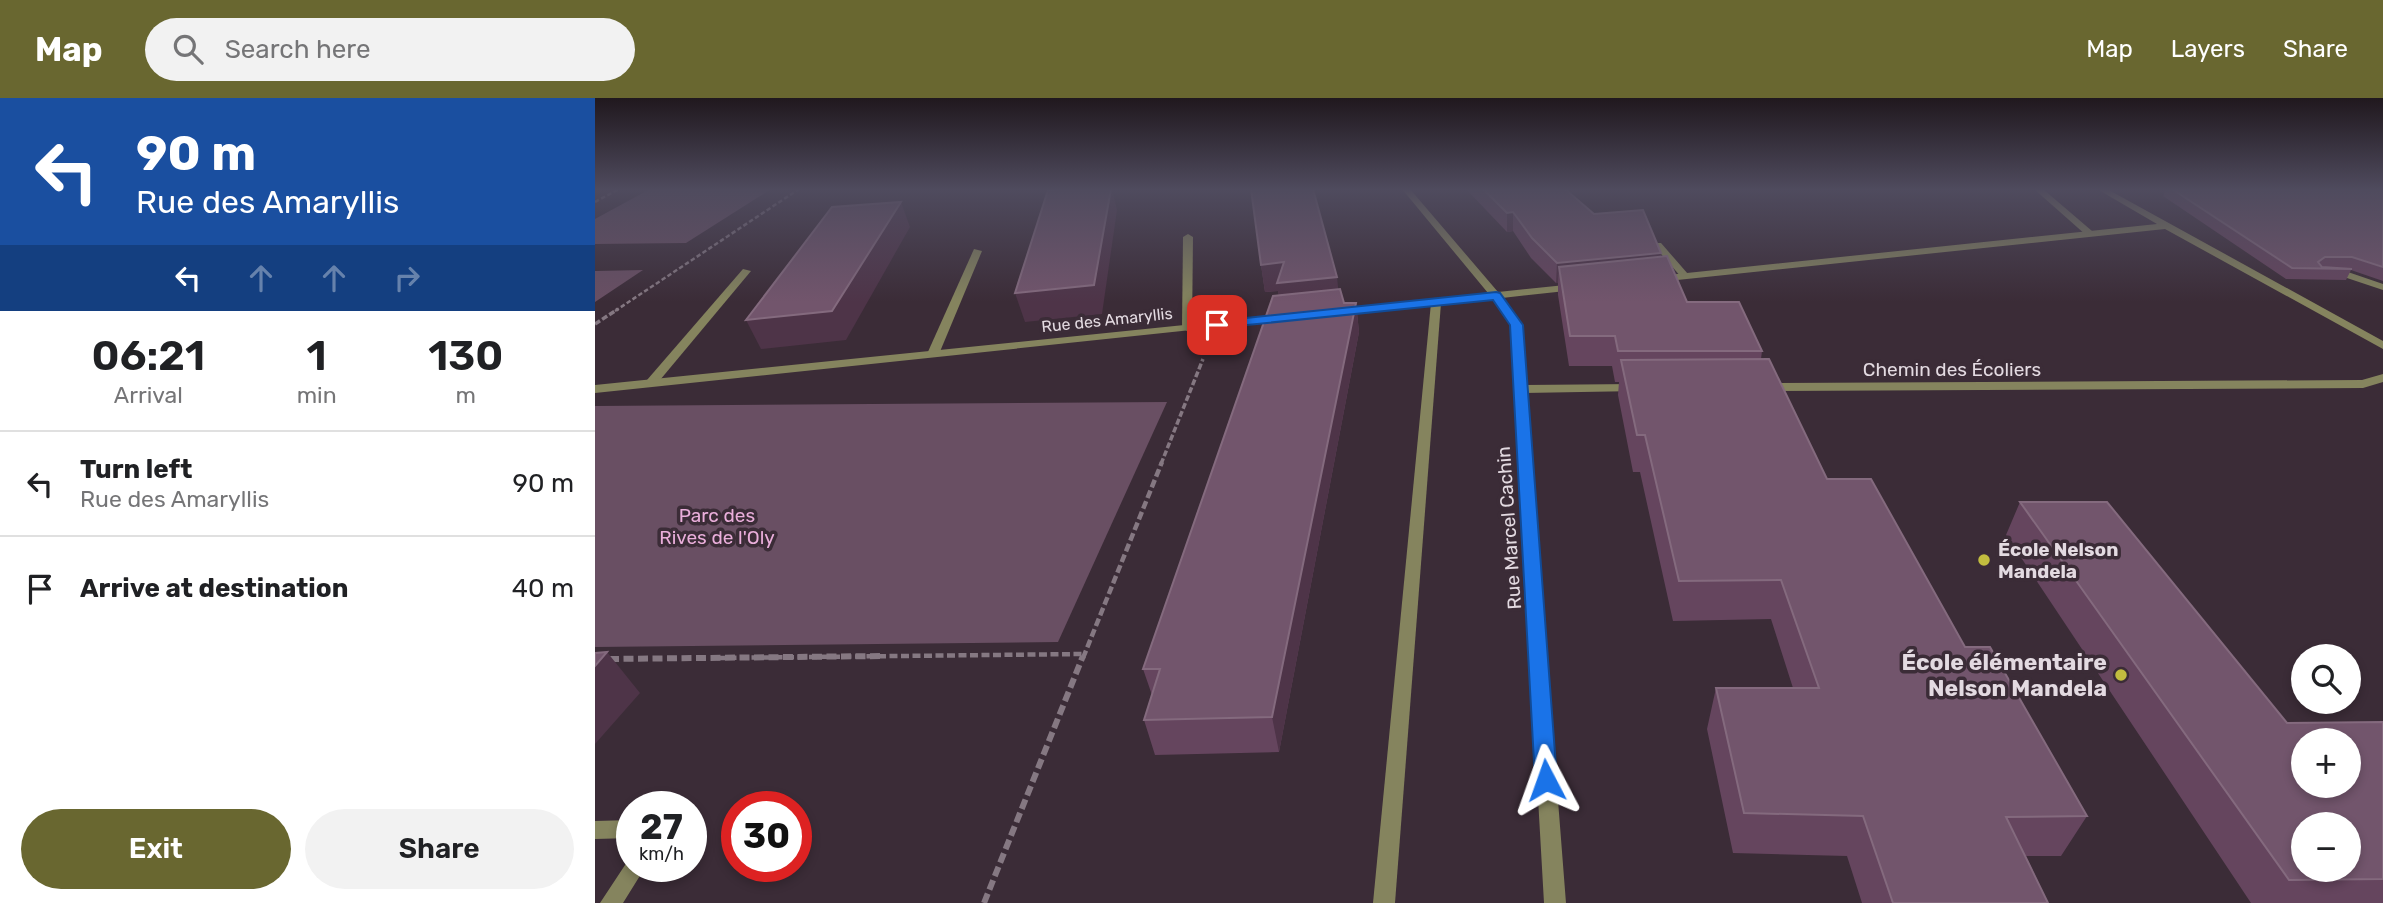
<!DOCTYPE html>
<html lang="en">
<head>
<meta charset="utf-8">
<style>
  body { margin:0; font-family:Rubik,sans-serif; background:#f2f2f2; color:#202124; height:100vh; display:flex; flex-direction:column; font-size:26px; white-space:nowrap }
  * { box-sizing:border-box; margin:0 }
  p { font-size:23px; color:#757577 }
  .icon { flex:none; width:38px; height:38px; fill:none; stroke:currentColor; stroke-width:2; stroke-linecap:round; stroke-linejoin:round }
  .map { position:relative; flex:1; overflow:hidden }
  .drawer { display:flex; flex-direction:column; background:#fff; width:595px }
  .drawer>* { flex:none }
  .hud { background:#1a4fa0; color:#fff; overflow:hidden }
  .controls { position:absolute; left:1696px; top:546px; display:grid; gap:14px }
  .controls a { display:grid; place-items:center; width:70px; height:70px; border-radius:50%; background:#fff; box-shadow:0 4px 10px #0003; font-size:35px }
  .speed { position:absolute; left:21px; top:693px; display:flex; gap:14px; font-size:35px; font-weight:700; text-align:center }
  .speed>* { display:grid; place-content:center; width:91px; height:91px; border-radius:50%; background:#fff; box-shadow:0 4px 10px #0003; line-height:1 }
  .speed small { font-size:18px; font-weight:400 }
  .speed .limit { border:10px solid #d22; background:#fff; color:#111 }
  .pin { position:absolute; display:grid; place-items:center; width:60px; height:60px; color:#fff; margin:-30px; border-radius:14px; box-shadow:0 4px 10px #0006 }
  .me { position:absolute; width:77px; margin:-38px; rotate:356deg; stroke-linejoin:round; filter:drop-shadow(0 0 5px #0008) }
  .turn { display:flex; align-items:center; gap:24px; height:147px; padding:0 21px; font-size:32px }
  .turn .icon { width:91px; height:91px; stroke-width:2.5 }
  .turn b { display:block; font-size:49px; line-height:60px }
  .lanes { display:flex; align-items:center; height:66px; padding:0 21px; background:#0003; justify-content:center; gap:35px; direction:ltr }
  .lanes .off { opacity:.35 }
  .eta { display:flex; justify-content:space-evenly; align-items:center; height:119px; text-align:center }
  .eta b { font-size:42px; font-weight:600; line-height:49px }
  .button { display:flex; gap:14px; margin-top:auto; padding:14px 21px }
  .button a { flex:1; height:80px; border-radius:42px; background:#696730; color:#fff; font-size:28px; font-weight:600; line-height:80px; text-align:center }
  .button a+a { background:#f2f2f2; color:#202124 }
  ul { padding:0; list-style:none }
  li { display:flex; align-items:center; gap:21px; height:105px; padding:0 21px; border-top:2px solid #e0e0e0 }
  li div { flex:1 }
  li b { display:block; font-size:26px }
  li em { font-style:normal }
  header { display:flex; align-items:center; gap:42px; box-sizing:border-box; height:98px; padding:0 35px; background:#696730; color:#fff }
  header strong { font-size:33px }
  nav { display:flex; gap:38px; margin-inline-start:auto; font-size:24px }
  .search { width:490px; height:63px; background:#f2f2f2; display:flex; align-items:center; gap:18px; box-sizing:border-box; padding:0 24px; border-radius:38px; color:#757577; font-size:26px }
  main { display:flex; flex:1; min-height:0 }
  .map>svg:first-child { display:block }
  .green { fill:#694f63 }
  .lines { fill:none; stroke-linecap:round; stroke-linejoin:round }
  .path-far3 { stroke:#857882; stroke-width:2.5; stroke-dasharray:4.5 2.5; stroke-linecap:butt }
  .path-far2 { stroke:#857882; stroke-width:3.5; stroke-dasharray:6 2.5; stroke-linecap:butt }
  .path-far1 { stroke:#857882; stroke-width:4.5; stroke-dasharray:8 3.5; stroke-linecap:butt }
  .path { stroke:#857882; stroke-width:6; stroke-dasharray:10 4.5; stroke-linecap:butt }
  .lane { fill:#85845e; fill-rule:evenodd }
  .street { fill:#85845e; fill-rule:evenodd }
  .wall { fill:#65455e }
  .shaded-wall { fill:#4e3448 }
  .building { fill:#72556c; stroke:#846a7e; stroke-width:2; fill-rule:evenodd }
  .route { fill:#1a73e8; stroke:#114b97; stroke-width:2 }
  .poi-dot { fill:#c2bd3f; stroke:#3b2c37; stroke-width:2.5 }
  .labels { text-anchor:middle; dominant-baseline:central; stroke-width:7; stroke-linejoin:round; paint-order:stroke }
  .far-street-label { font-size:16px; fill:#e3dae1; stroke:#3b2c37 }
  .street-label { font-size:19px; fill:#e3dae1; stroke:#3b2c37 }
  .park-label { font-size:19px; fill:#eaaedb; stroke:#3b2c37 }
  .poi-label { font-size:19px; font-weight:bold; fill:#e3dae1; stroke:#3b2c37; text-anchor:start }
  .near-poi-label { font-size:23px; font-weight:bold; fill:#e3dae1; stroke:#3b2c37; text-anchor:end }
</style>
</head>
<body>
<header>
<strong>Map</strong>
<div class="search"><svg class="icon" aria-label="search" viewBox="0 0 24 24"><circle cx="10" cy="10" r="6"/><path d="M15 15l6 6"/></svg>Search here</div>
<nav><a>Map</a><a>Layers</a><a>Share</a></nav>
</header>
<main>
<section class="drawer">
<div class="hud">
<div class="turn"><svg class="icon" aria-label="left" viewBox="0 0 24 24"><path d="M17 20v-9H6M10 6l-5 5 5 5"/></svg><div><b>90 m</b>Rue des Amaryllis</div></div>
<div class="lanes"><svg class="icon" aria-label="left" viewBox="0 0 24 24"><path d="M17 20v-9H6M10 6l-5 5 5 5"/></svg><svg class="icon off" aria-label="ahead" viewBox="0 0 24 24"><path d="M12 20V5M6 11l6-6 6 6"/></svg><svg class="icon off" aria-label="ahead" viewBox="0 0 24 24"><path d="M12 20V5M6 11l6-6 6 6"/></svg><svg class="icon off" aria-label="right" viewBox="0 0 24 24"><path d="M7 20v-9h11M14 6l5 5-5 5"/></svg></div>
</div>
<div class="eta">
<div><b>06:21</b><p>Arrival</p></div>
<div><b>1</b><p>min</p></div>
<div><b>130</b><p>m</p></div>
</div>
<ul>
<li><svg class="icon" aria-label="left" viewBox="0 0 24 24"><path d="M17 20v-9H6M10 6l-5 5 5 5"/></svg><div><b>Turn left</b><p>Rue des Amaryllis</p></div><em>90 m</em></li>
<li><svg class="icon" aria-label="arrive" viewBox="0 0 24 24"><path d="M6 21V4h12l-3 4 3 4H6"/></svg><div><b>Arrive at destination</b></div><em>40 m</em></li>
</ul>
<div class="button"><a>Exit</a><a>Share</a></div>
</section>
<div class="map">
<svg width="1788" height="805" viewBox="0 0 1788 805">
  <rect width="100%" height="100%" fill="#3b2c37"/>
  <g class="green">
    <path d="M55,91H176L91,145L0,146V121Z"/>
    <path d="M48,172L0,204V173Z"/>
    <path d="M572,304L463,544L0,549V308Z"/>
  </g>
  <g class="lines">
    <g class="path-far3">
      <path d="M0,104L24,91"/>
      <path d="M20,213L204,91"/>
    </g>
    <g class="path-far2">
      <path d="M0,226L23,211"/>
      <path d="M566,366L608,261"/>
    </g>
    <g class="path-far1">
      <path d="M122,560L489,556"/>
      <path d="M488,560L567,364"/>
    </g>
    <g class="path">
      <path d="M14,561L288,558"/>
      <path d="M389,805L488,558"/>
    </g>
    <g class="lane">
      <path d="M1439,91H1448L1497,133V137H1491Z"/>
      <path d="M593,136L598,139L597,230L592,233L587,230L588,139Z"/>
      <path d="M1060,145H1066L1093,176V180H1087L1060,149Z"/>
      <path d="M379,151L387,153L344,256L338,259L334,258L332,256Z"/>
      <path d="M148,171L156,173L60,288H52V282Z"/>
      <path d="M1736,173H1750L1788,186V192L1749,179L1733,178L1731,176Z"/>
      <path d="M841,202L846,205L800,805H778L836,205Z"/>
      <path d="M1788,276V284L1768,290L1169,293L1163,289L1169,285L1767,282Z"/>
      <path d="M1040,286L1044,287V293L926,295L920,291L926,287Z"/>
      <path d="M37,722V740L0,741V723Z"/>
      <path d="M37,760V768H51L28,805H5L34,761Z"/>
    </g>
    <g class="street">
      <path d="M807,91H815L903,194L980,186L985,189L980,192L907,200L926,227L971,805H949L916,227L898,201L743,217L738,214L743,211L893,195Z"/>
      <path d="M1502,91H1512L1788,243V251L1570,131L1063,184L1058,181L1063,178L1562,126Z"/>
      <path d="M688,217L692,218V222L0,295V287Z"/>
    </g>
  </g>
  <g class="wall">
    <path d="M871,91H970L999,116L1066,155V159L1092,204L1167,253L1166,261L1232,381L1370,549L1492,718L1466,758H1431L1453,805H1267L1252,758L1138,755L1112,631L1121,590H1198L1176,521L1078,523L1045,374H1038L1023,297L1024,284H1020L1017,268H974L963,197V185H961L936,160L918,133L912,134Z"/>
    <path d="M1571,91H1788V183L1756,172L1751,182L1691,181L1568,98Z"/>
    <path d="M666,167L743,191L749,205H761L764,234L684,654L560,657L549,622L557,597L548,571L684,197L683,193L670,194Z"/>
    <path d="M1425,404L1692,625L1788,624V805H1656L1411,437Z"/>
  </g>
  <g class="shaded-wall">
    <path d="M516,91H517L522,112L507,216L430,224L420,195Z"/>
    <path d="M306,104L315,129L251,242L166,251L151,222Z"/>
    <path d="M918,114V133L912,134V115Z"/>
    <path d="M1066,155L1064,175L964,169L963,185H961L962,165Z"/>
    <path d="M689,164L742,179L745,208L686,214L683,193L670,194L666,167Z"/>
    <path d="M761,205L764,234L684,654L677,619Z"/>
    <path d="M12,554L45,595L0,646V567Z"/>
  </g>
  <g class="building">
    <path d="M464,91H516L499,187L420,195L453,92Z"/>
    <path d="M656,91H718L742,179L682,185L689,164L666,167Z"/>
    <path d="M888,91H970L999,116L1048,112L1066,155L962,165L937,140L918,114L912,115Z"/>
    <path d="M1577,91H1788V169L1757,159H1730L1723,164L1727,169L1757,171L1697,170Z"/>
    <path d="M306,104L237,213L151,222L237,109Z"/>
    <path d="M1072,158L1092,204H1144L1167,253H1023L1020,238H975L964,169Z"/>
    <path d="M745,191L749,205H761L677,619L549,622L565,571H548L678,198Z"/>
    <path d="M1174,261L1232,381H1276L1370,549H1395L1492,718L1411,719L1453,805H1298L1268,718L1149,715L1121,590H1224L1186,482L1084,483L1050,337H1042L1026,262Z"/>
    <path d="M1425,404H1512L1692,625L1788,624V781L1694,782ZM1708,642H1754V688H1708ZM1708,726H1754V772H1708Z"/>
    <path d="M12,554L0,568V555Z"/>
  </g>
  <linearGradient id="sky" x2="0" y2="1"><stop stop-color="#20181e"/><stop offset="0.45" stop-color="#4f4b5e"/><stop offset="1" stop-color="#4f4b5e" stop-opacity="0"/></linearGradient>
  <rect width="1788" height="204" fill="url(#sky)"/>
  <path class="route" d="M901,194L905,195L928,227L962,682L959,688L951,691L943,688L940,682L915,227L898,202L622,230L616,227L622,223Z"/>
  <g class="poi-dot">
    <circle cx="1389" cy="462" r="7"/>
    <circle cx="1526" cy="577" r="7"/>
  </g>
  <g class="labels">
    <g class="far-street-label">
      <text transform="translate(512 222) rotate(-6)">Rue des Amaryllis</text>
    </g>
    <g class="street-label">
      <text x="1357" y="271">Chemin des Écoliers</text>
      <text transform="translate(914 430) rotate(-94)">Rue Marcel Cachin</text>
    </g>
    <g class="park-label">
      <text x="122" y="417">Parc des<tspan x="122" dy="22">Rives de l'Oly</tspan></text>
    </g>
    <g class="poi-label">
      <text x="1403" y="451">École Nelson<tspan x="1403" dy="22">Mandela</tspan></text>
    </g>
    <g class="near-poi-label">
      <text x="1512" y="564">École élémentaire<tspan x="1512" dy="26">Nelson Mandela</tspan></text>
    </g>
  </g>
</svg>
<div class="controls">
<a><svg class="icon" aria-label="search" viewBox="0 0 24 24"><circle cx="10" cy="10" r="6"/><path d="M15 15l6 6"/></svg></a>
<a>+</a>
<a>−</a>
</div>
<div class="speed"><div>27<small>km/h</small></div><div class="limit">30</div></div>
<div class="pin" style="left:622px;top:227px;background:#d93025"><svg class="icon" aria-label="arrive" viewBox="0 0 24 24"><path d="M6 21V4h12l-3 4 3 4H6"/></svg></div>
<svg class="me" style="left:951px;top:682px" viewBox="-20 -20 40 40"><path d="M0-17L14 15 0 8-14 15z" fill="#1a73e8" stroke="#fff" stroke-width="4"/></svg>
</div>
</main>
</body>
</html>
